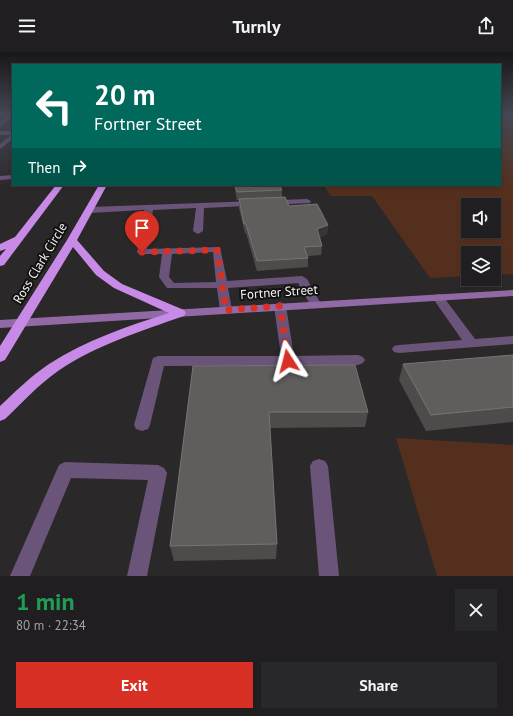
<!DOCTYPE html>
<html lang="en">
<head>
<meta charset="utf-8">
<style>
  body { margin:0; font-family:"PT Sans",sans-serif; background:#282729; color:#f1f3f6; height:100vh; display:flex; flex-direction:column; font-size:15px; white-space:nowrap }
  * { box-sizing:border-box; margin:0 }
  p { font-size:13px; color:#a2a2a5 }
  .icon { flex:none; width:22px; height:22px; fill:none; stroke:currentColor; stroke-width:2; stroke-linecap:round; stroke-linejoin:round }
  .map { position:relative; height:524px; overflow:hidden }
  .details { display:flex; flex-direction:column; background:#201e20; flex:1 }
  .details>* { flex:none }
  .banner { position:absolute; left:12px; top:12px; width:489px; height:122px; border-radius:0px; box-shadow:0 2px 6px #0003,0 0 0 1px #3d3c3e; background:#00695c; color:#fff; overflow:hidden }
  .tools { position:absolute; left:461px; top:146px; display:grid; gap:8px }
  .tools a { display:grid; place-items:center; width:40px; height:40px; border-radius:0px; background:#201e20; box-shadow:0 2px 6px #0003,0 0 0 1px #3d3c3e; font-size:20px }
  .pin { position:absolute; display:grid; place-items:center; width:34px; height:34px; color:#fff; margin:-41px -17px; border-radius:50% 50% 50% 0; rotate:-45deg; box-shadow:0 0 4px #0007 }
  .pin .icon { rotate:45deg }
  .me { position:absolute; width:44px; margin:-22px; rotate:351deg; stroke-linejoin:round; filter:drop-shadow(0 0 3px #0008) }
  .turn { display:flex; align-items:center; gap:14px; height:84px; padding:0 16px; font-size:18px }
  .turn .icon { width:52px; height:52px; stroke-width:2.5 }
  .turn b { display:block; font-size:28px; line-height:34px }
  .then { display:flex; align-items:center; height:38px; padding:0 16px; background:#0003; gap:8px; font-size:15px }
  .round { display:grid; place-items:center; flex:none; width:42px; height:42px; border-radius:0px; background:#282729 }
  .summary { display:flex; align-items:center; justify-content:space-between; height:68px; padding:0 16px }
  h1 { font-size:24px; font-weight:700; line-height:30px; color:#1e9e55 }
  .cta { display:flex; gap:8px; margin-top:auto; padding:8px 16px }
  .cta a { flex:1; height:46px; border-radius:0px; background:#d93025; color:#fff; font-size:16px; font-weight:700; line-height:46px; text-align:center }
  .cta a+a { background:#282729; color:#f1f3f6 }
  header { display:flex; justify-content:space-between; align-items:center; height:52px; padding:0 16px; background:#201e20; font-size:18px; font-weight:700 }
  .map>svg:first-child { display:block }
  .green { fill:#552f1e; fill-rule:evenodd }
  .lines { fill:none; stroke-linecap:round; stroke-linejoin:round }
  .lane { fill:#6b5479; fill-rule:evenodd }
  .secondary { fill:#916aa5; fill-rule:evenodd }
  .highway { fill:#c78be7; fill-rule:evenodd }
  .wall { fill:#4e4b4b }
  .shaded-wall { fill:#393536 }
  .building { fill:#605d5d; stroke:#777474 }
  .route { stroke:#d93025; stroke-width:7; stroke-dasharray:0 12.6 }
  .labels { text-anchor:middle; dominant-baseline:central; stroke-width:4; stroke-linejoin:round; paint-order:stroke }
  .street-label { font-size:13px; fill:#f4f2f3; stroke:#131112 }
</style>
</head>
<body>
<header><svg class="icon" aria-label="menu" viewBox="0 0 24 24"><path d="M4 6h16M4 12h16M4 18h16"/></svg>Turnly<svg class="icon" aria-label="share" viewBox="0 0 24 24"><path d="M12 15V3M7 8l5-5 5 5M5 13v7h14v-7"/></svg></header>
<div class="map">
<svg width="513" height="524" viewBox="0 0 513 524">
  <rect width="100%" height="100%" fill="#2b282a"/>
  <g class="green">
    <path d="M500,62H513V222L494,223V201H468V224L430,226L372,144H331L323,133H500ZM468,153H494V179H468Z"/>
    <path d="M396,386L513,393V524H437Z"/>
  </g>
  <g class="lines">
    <g class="lane">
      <path d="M11,62H13V65L0,74V70Z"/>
      <path d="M0,79H13V87L0,97V92L11,83H0Z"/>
      <path d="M13,123V127L0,128V124Z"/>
      <path d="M307,147L311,149L310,151L204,156L203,179L198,182L193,179L196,156L153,158L147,197L220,195L227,229L302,224L307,227L321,252L319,254H311L298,231L228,236L232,258L230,261H222L220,258L217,236H167L159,225L162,202H139L137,200L144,158L90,161L86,158L90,155ZM213,200L216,230L174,231L169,225L172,202Z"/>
      <path d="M438,242L442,243L475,287L513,284V292L399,301L394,300L392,297L394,294L399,293L462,288L432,245L434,243Z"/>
      <path d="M280,250L284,252L286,254L294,304L358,303L363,305L365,308L363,311L358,313L164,314L150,373L148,377L142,379L136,377L134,373L153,306L158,304H281L274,254L276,252Z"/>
      <path d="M319,407L325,409L328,414L339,524H319L310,414L313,409Z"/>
      <path d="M65,410L158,413L164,416L167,421L147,524H127L148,428L71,426L30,524H10L59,413Z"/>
    </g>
    <path class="secondary" d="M513,238V244L0,276V268Z"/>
    <g class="highway">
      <path d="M56,133H64L4,213L0,214V204L6,197L0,199V192L15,185Z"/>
      <path d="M99,133H107L77,188L104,219L122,232L184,258L186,261L184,264C141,279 96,293 58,319C38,333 22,351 5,367L0,369V354C16,339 31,324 49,312C86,288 128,274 169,261L114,236L96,223L73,195L5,308L0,310V294L67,188Z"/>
    </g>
  </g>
  <g class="wall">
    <path d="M234,133H279L282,138V146L289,154L328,173L327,182L320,185L322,194L321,203L308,204V215L257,219L246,181H245L239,156V148H237Z"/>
    <path d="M513,303V370L426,379L399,328L403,312Z"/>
    <path d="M193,314L368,360L365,375L270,376L277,492L276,507L174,509L170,494Z"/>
  </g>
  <path class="shaded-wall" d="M328,173L327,182L317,186V177Z"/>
  <g class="building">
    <path d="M235,133H279L282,138L237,140Z"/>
    <path d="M285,145L289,154L317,152L328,173L317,177L322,194L304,195L308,206L257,209L246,172H244L239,147Z"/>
    <path d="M513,303V355L431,363L403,312Z"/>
    <path d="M355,313L368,360H269L277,492L170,494L193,314Z"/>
  </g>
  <linearGradient id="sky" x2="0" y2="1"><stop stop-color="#181617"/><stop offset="0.46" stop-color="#444855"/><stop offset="1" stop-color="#444855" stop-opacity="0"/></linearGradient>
  <rect width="513" height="136" fill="url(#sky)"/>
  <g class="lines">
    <path class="route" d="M142,200L217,198L226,258L280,254L288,309"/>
  </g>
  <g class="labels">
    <g class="street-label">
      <text transform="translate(40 211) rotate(-59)">Ross Clark Circle</text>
      <text transform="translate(279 240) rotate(-4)">Fortner Street</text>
    </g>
  </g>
</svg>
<div class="tools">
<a><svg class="icon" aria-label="sound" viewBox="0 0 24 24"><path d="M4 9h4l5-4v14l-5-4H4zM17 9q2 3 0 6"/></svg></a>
<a><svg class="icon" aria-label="layers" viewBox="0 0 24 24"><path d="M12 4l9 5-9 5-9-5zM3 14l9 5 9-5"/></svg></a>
</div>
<div class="pin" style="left:142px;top:200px;background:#d93025"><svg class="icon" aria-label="arrive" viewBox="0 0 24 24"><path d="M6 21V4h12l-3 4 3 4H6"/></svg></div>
<svg class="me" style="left:288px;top:309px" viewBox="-20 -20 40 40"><path d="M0-17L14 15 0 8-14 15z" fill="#d93025" stroke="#fff" stroke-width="4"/></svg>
<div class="banner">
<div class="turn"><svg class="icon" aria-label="left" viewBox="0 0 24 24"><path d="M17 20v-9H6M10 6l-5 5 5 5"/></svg><div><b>20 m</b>Fortner Street</div></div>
<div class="then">Then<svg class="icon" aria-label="right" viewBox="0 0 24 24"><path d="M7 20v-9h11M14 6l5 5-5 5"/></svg></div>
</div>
</div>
<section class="details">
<div class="summary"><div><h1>1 min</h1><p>80 m · 22:34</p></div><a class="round"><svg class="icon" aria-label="close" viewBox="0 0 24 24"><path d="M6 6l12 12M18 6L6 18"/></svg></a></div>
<div class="cta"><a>Exit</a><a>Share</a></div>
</section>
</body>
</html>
